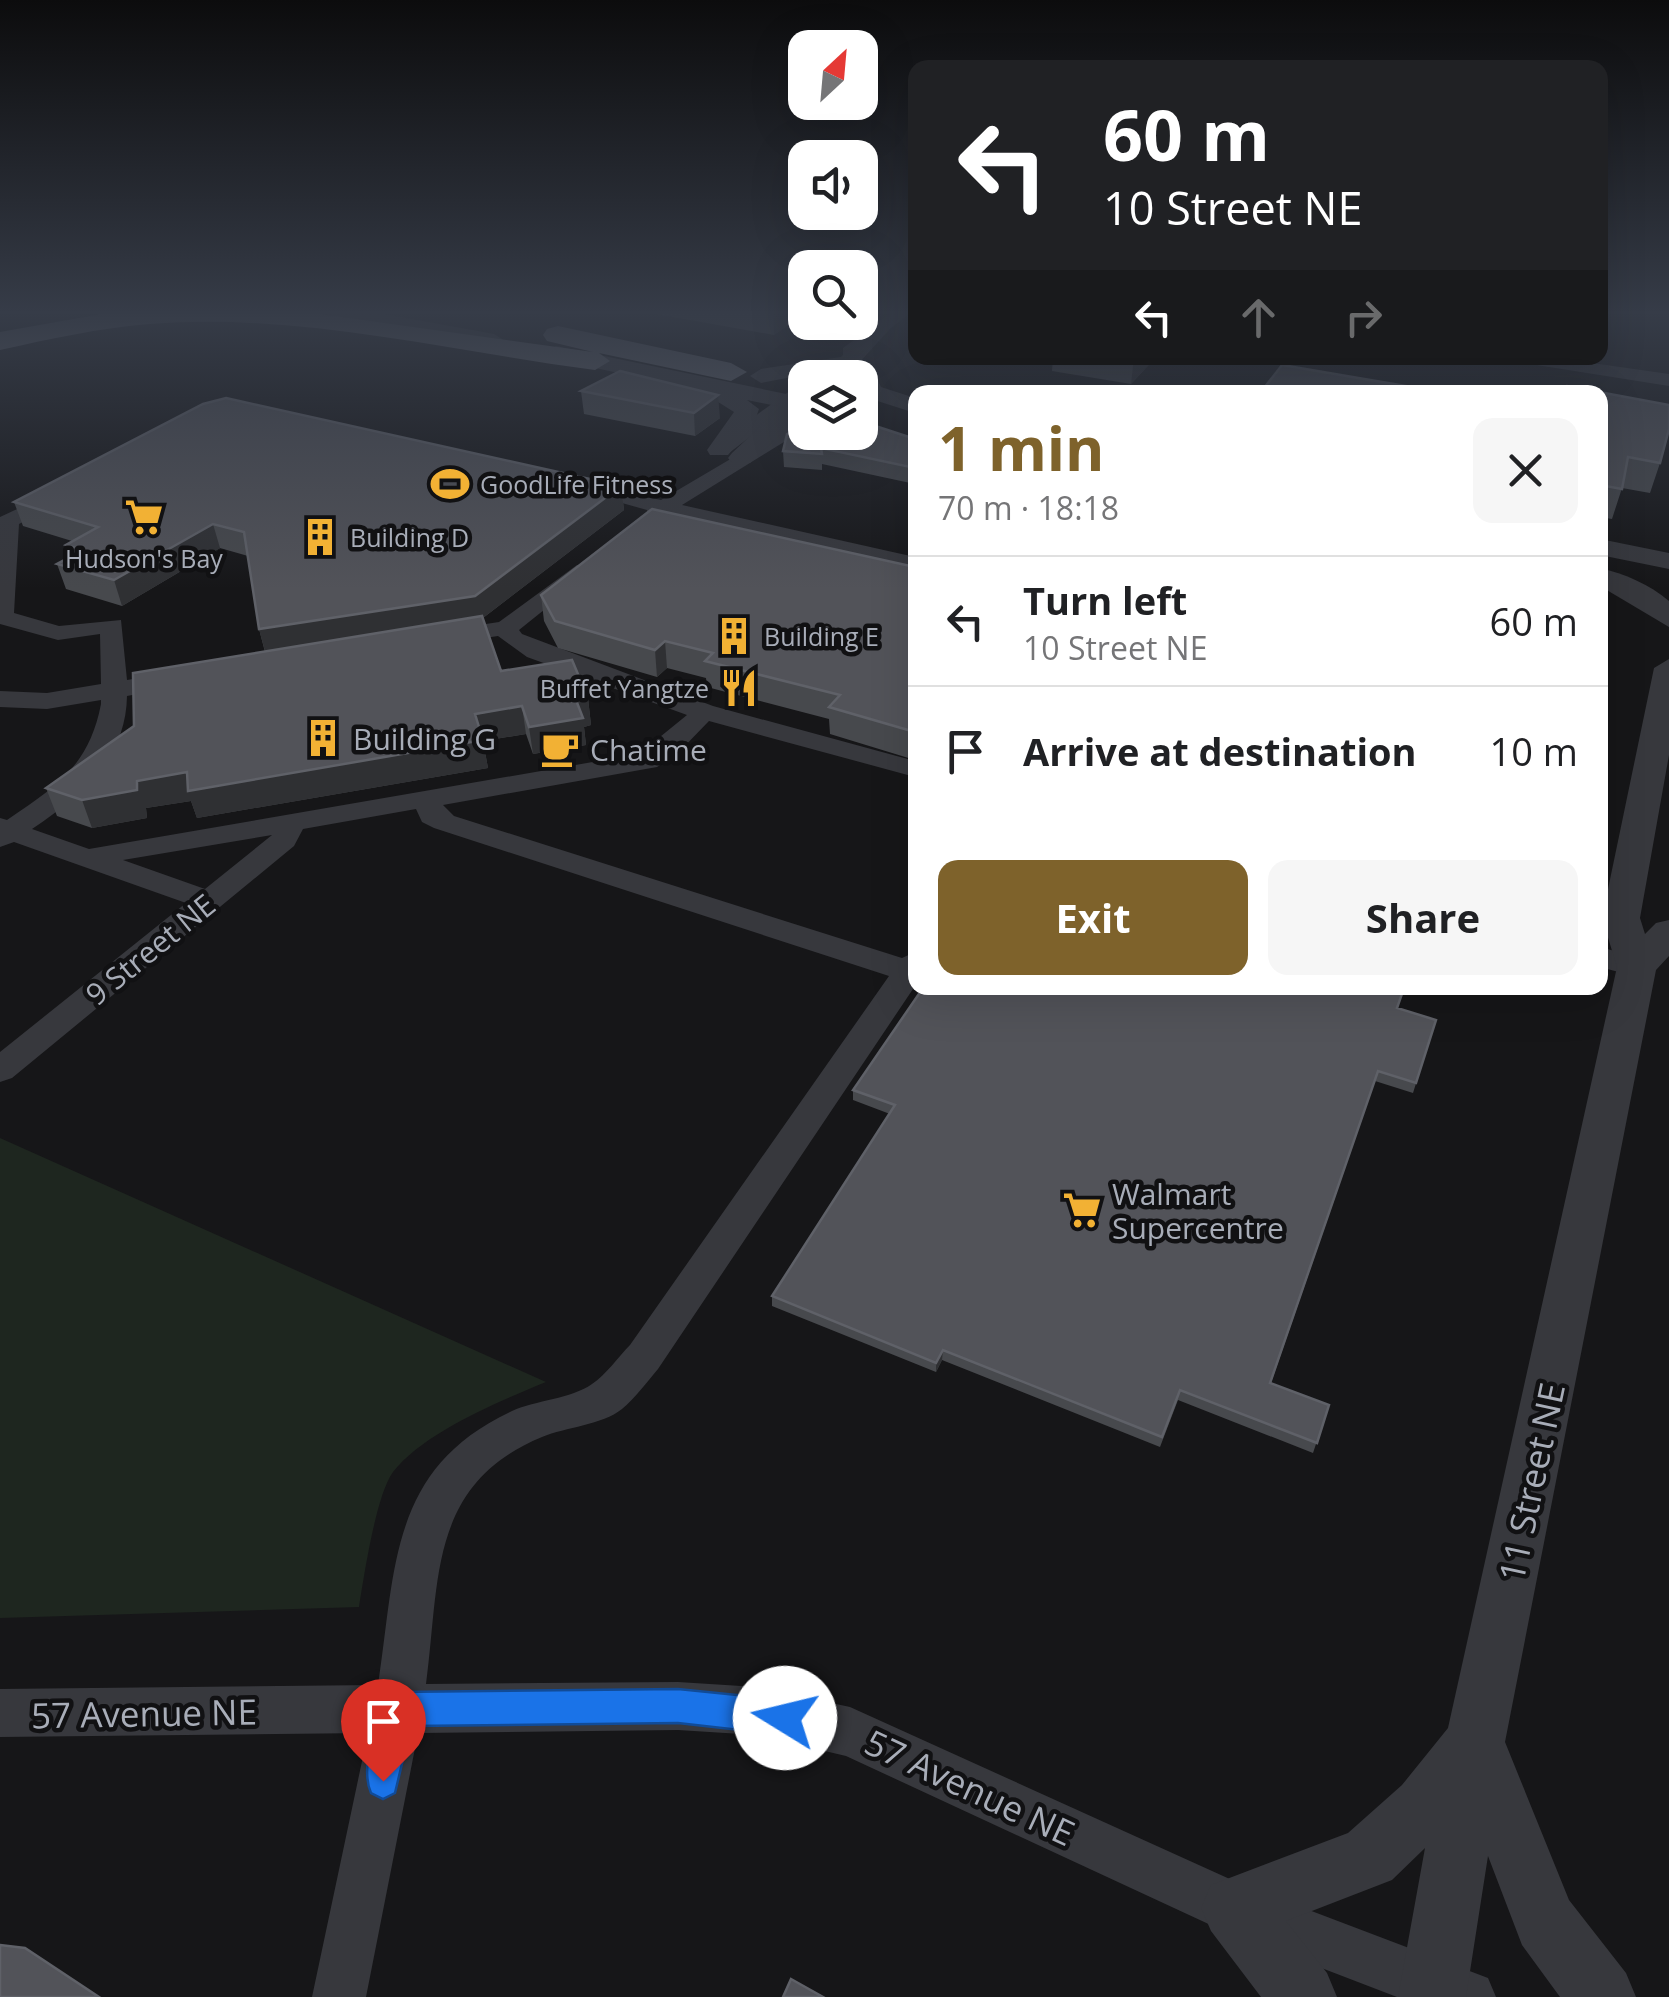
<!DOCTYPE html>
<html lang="en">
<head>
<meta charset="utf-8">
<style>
  body { margin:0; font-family:"Open Sans",sans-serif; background:#f6f6f6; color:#202124; height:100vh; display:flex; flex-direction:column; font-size:38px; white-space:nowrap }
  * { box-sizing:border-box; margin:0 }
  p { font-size:32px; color:#757577 }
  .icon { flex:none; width:55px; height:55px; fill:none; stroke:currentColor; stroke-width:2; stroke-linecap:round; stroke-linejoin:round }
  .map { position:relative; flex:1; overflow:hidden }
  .drawer { position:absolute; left:908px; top:385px; width:700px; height:610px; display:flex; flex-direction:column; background:#fff; border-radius:20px; box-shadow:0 10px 40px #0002 }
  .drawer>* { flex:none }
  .hud { position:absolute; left:908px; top:60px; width:700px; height:305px; border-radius:20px; box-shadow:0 10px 40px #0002; background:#202124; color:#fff; overflow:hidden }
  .needle { width:65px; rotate:26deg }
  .fabs { position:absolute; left:788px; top:30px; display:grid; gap:20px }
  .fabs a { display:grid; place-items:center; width:90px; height:90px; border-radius:20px; background:#fff; box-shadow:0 10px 40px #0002; font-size:50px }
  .pin { position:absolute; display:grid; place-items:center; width:85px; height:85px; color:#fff; margin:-102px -42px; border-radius:50% 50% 50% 0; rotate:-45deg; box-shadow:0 0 10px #0007 }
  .pin .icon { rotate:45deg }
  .me { position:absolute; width:110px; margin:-55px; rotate:279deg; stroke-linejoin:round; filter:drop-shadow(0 0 8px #0008) }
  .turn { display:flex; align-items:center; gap:35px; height:210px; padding:0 30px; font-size:45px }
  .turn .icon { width:130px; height:130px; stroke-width:2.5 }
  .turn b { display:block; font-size:70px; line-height:85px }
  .lanes { display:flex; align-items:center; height:95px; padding:0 30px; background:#0003; justify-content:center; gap:50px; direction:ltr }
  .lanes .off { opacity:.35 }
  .round { display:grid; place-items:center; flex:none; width:105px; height:105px; border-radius:20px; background:#f6f6f6 }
  .summary { display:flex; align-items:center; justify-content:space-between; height:170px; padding:0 30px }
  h1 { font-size:60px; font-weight:700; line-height:75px; color:#7e622b }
  .cta { display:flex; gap:20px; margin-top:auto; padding:20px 30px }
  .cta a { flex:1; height:115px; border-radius:20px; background:#7e622b; color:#fff; font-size:40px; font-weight:700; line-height:115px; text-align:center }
  .cta a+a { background:#f6f6f6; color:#202124 }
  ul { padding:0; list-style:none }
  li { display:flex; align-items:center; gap:30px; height:130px; padding:0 30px; border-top:2px solid #e0e0e0 }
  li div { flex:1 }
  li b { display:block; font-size:38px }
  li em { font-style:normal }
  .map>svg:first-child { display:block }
  .green { fill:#1e261f }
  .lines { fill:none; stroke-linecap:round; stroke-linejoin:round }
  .minor { fill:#37383d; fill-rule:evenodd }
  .tertiary { fill:#37383d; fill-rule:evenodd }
  .motorway { fill:#63666e; fill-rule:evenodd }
  .wall { fill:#47494d }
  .shaded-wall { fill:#2f3033 }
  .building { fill:#525359; stroke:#5f6168; stroke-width:2.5 }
  .route { fill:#1a73e8; stroke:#114b97; stroke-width:2.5 }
  .labels { text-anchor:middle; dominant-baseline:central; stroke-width:9; stroke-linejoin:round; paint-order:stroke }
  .far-poi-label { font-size:25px; fill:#a8adb8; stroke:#111113; text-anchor:start }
  .poi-label { font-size:30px; fill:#a8adb8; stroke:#111113; text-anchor:start }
  .street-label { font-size:30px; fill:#a8adb8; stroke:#111113 }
  .near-street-label { font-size:35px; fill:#a8adb8; stroke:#111113 }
</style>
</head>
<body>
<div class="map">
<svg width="1669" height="1997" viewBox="0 0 1669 1997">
  <rect width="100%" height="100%" fill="#161618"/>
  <path class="green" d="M0,1138L546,1382C500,1401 424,1432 393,1472C376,1495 364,1576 359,1607L0,1618Z"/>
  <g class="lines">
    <g class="minor">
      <path d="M895,310H914L855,356H843V348Z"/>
      <path d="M1515,358H1557L1669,374V386L1524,363Z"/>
      <path d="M805,380V395L729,453H715V445Z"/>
      <path d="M805,415V429L682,505L915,557V571L667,514L648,517L647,510L572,489L583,483L661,500Z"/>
      <path d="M58,490L65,492V500L19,524L14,613L59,626L121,620L127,680L176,672L189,680L185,685L127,696C126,759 81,796 32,829L89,849L639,754L687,715L527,657L498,636L446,644L434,637L446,630L499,622L577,565L585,567V577L519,630L522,634L713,706L915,761V777L709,721L677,754L657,767L443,805L454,816L902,958L915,952V986L658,1369C647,1382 635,1398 622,1409C602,1425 566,1427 542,1437C428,1484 440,1580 426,1684L678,1682L757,1687L850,1707L1243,1885L1488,1978L1496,1997H1397L1215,1927L846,1756L757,1735L678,1730L418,1733L366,1997H312L368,1733L0,1737V1689L378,1685C396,1568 389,1468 512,1411C536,1400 571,1399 592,1384C606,1375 618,1357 630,1345L889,976L434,828L422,822L416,809L303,829L294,846L12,1078L0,1082V1052L186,903L14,842L0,847V818L7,820C57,786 89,766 101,704V700L47,709L0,707V691L47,693L101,684L100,634L58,640L0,624V517ZM272,835L205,889L123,860Z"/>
      <path d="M1600,947L1648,960L1653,967L1648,974L1637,977L1600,967Z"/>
    </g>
    <g class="tertiary">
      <path d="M321,310H362L494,334L505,341L494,348L331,316Z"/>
      <path d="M878,324L889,330L858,364L871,365L881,387L915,398V413L865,397L860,393V378H852V371L846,378H822L828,370L761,383L750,376L761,369L841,357L870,325Z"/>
      <path d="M556,346L791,395L805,386V412L750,463H732L728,458L732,453L781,407L747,400L759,409L753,426L728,455H710L707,450L734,412L699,390L548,358L545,353Z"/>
      <path d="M1600,539L1669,553V569L1600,555Z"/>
      <path d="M1600,568C1625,574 1649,584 1669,601V627L1600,586Z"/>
      <path d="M1669,659V755L1640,918L1645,934L1656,923L1669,920V956L1656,970L1505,1742L1569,1900L1626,1973L1636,1997H1560L1522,1945L1488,1856L1466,1997H1398L1425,1848L1392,1880L1286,1921L1327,1973L1337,1997H1261L1211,1931L1201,1908L1211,1885L1348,1833L1402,1785L1448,1728L1617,967L1602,918L1654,668Z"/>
    </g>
    <path class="motorway" d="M124,310L298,311L593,352L547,341L543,335L547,329L558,326L731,363L747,372L731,381L599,353L610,361L595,370C449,351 298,312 150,324C99,328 50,339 0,350V332Z"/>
  </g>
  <g class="wall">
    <path d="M634,310H805V322L795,320L774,335Z"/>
    <path d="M1053,358H1155L1131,384L1052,371Z"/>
    <path d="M581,391L720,418L695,436L584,414Z"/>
    <path d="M1600,392L1660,463L1650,493L1622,488L1612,519L1600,517Z"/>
    <path d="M915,439V484L822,464V470L784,467L783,451Z"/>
    <path d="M621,486L624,510L483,618L501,671L588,698L591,725L584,727L586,745L533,754L526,734L483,741L488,768L197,818L191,801L146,808L147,818L92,828L57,816L46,788L265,652L259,629L248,556L220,548L122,606L66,589L57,564L70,557L66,545L72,541L23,526L14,502Z"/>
    <path d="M915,567V760L830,734L829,719L707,687L706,678L667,668L657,677L558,648L544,621L541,595Z"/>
    <path d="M1397,1008L1436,1020L1413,1093L1375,1081L1271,1383L1329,1405L1313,1453L1178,1400L1160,1447L942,1360L936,1372L772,1306V1296L890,1114L853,1100V1090Z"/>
  </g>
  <g class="shaded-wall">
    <path d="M773,310H795V320L774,335Z"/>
    <path d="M1134,358H1155L1131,384Z"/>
    <path d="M718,395L720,418L695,436L694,413Z"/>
    <path d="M621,486L624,510L479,621L266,655L259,629Z"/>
    <path d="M213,524L220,548L122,606L114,580Z"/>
    <path d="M665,641L667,668L657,677L655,650Z"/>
    <path d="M588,698L591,725L584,727L586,745L533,754L529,727L576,700Z"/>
    <path d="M522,706L526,734L483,741L488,768L197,818L191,801L146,808L147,818L92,828L82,800L137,781Z"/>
    <path d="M943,1350L942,1360L936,1372V1363Z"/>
  </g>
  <g class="building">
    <path d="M1282,365L1411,387L1407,392H1261Z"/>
    <path d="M620,371L718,395L694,413L581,391Z"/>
    <path d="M1567,386L1669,405V429L1660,463L1628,457L1622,489L1600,485V392H1564Z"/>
    <path d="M226,398L621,486L475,596L259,629L244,532L213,524L114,580L57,564L83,550L66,545L98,527L14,502L203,404Z"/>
    <path d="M860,421L915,439V468L821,448L822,454L783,451L787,434L805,425V432H860Z"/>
    <path d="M652,509L915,567V732L829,707L840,695L705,661L713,653L665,641L655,650L555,621L541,595Z"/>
    <path d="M482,616L501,671L572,660L588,698L576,700L583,718L529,727L522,706L475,714L483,740L188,791L187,772L137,781V790L82,800L46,788L134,726L133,673Z"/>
    <path d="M923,988H1404L1397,1008L1436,1020L1416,1083L1378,1071L1270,1383L1329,1405L1317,1443L1180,1390L1162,1437L943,1350L936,1363L772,1296L895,1105L853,1090Z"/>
    <path d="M0,1945L25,1948L99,1997H0Z"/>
    <path d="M791,1979L823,1997H783Z"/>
  </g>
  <linearGradient id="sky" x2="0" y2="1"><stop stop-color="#0c0c0d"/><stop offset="0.53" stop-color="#363c48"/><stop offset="1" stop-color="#363c48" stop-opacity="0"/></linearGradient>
  <rect width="1669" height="589" fill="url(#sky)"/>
  <path class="route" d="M678,1689L785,1700L797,1705L802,1718L797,1730L785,1735L678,1723L411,1726L395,1793L383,1799L371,1793C360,1769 375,1722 386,1697L398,1692Z"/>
  <defs>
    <g id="stadium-bare" transform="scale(3)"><path d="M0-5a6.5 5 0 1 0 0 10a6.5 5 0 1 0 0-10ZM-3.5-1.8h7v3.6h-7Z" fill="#f2b134" stroke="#111113" stroke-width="2.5" paint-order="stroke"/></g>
    <g id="supermarket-bare" transform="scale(3)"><path d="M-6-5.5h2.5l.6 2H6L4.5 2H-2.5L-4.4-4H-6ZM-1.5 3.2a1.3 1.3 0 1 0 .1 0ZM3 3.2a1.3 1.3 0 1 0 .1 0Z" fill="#f2b134" stroke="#111113" stroke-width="2.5" paint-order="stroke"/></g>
    <g id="building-bare" transform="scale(3)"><path d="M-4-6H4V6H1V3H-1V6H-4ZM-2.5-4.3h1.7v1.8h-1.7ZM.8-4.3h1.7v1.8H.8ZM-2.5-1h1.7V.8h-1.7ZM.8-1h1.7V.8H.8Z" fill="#f2b134" stroke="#111113" stroke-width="2.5" paint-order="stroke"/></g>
    <g id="restaurant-bare" transform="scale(3)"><path d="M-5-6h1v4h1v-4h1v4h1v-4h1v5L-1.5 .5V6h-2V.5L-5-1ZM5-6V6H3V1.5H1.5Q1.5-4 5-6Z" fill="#f2b134" stroke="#111113" stroke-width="2.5" paint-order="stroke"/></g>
    <g id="cafe-bare" transform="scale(3)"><path d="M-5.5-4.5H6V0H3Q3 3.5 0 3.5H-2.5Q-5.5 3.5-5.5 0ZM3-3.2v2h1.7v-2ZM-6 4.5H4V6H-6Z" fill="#f2b134" stroke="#111113" stroke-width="2.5" paint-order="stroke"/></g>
  </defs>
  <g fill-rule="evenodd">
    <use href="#stadium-bare" x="450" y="484"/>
    <use href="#supermarket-bare" x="144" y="517"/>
    <use href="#building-bare" x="320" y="537"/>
    <use href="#building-bare" x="734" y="636"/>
    <use href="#restaurant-bare" x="739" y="688"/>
    <use href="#building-bare" x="323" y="738"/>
    <use href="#cafe-bare" x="560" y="749"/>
    <use href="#supermarket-bare" x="1082" y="1210"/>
  </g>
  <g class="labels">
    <g class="far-poi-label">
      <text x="480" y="484">GoodLife Fitness</text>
      <text x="350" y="537">Building D</text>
      <text x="144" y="558" text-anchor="middle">Hudson's Bay</text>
      <text x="764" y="636">Building E</text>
      <text x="709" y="688" text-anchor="end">Buffet Yangtze</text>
    </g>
    <g class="poi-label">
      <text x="353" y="738">Building G</text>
      <text x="590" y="749">Chatime</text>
      <text x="1112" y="1193">Walmart<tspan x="1112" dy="34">Supercentre</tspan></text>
    </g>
    <g class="street-label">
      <text transform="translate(150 949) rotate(-39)">9 Street NE</text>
    </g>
    <g class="near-street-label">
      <text transform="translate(1531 1482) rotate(-78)">11 Street NE</text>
      <text transform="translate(144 1713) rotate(-1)">57 Avenue NE</text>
      <text transform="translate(970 1787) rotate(25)">57 Avenue NE</text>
    </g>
  </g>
</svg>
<div class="fabs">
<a><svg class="needle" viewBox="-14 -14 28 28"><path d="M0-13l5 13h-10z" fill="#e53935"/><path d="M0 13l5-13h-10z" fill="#757577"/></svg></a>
<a><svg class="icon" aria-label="sound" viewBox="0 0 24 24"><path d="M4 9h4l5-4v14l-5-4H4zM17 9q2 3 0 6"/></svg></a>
<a><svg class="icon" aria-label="search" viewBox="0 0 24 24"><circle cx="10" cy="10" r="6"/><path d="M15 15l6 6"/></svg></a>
<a><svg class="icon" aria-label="layers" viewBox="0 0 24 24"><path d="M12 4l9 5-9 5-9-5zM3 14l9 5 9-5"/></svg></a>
</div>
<div class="pin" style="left:383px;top:1781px;background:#d93025"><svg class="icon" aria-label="arrive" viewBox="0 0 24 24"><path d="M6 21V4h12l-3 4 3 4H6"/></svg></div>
<svg class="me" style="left:785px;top:1718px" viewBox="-20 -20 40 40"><circle r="19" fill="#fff"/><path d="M0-13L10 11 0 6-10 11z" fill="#1a73e8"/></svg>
<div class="hud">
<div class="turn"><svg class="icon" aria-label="left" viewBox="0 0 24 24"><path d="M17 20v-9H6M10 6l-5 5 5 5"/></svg><div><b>60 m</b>10 Street NE</div></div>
<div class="lanes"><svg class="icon" aria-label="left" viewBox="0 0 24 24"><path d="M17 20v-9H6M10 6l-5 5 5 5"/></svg><svg class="icon off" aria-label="ahead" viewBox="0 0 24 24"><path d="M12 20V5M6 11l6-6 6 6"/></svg><svg class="icon off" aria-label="right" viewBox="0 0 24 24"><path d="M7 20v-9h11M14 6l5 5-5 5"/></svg></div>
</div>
<section class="drawer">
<div class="summary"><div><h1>1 min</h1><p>70 m · 18:18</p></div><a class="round"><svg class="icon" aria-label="close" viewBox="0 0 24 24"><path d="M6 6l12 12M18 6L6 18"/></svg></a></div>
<ul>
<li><svg class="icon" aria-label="left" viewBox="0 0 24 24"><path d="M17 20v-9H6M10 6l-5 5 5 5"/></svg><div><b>Turn left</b><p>10 Street NE</p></div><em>60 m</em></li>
<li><svg class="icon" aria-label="arrive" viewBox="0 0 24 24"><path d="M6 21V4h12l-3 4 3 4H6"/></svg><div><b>Arrive at destination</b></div><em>10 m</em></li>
</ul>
<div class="cta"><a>Exit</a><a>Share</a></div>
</section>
</div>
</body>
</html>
